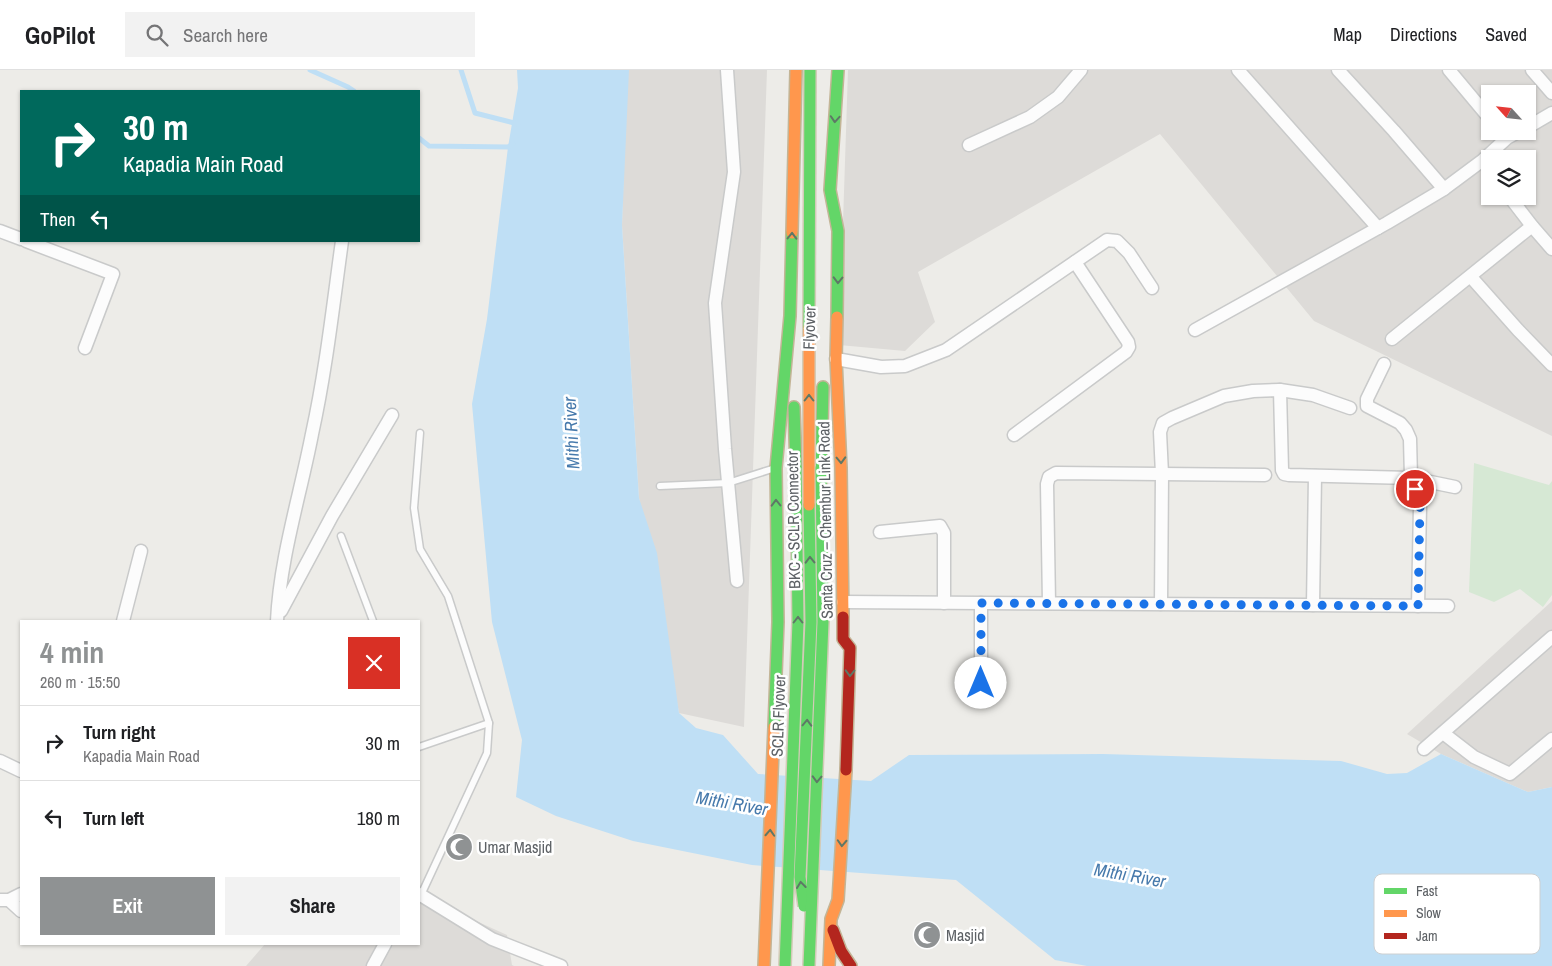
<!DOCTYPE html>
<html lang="en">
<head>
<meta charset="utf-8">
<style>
  body { margin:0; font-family:"Archivo Narrow",sans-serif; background:#f2f2f2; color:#202124; height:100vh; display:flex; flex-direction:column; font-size:19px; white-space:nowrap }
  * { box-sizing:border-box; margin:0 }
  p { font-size:16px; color:#757577 }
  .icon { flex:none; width:28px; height:28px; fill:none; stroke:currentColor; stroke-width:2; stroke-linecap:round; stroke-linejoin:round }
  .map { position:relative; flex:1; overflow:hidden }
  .details { position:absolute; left:20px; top:550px; width:400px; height:325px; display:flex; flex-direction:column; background:#fff; border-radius:0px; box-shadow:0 1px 4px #0004 }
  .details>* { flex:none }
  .hud { position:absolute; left:20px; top:20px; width:400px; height:152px; border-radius:0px; box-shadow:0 1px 4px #0004; background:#00695c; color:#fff; overflow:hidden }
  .needle { width:32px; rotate:297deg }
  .tools { position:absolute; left:1481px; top:15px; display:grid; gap:10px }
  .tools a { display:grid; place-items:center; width:55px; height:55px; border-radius:0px; background:#fff; box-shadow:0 1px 4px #0004; font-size:25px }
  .pin { position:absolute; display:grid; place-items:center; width:42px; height:42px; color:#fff; margin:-21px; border:2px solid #fff; border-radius:50%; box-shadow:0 1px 5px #0007 }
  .me { position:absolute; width:55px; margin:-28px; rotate:0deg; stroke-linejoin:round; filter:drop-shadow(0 0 4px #0008) }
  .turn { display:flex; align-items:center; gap:18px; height:105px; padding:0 20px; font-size:22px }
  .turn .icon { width:65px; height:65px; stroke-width:2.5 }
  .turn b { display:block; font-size:35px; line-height:42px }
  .then { display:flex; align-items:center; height:48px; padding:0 20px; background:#0003; gap:10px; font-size:19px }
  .round { display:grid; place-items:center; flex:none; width:52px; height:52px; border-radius:0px; background:#f2f2f2 }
  .headline { display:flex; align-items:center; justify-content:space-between; height:85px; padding:0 20px }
  h1 { font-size:30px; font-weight:700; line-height:38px; color:#8f9293 }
  .button { display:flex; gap:10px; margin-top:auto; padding:10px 20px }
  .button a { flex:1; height:58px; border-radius:0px; background:#8f9293; color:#fff; font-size:20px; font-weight:700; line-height:58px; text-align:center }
  .button a+a { background:#f2f2f2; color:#202124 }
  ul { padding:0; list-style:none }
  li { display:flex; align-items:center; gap:15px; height:75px; padding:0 20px; border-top:1px solid #e0e0e0 }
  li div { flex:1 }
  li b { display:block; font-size:19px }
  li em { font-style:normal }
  header { display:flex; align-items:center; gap:30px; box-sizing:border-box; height:70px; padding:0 25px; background:#fff; border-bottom:1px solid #e0e0e0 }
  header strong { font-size:24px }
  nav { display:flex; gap:28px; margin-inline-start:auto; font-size:18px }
  .search { width:350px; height:45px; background:#f2f2f2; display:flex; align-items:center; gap:12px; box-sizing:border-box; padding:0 18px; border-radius:0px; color:#757577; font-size:19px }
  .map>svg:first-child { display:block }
  .industrial { fill:#dddbd8; fill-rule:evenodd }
  .green { fill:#d6e8d4 }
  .water { fill:#bfdff5 }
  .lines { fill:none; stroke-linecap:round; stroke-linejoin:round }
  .stream { stroke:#bfdff5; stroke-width:5 }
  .lane-casing { stroke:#c9caca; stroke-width:9 }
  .street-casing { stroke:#c9caca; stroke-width:15 }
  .fast-casing { stroke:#c3b597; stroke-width:14 }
  .slow-casing { stroke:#c3b597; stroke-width:14 }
  .jam-casing { stroke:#c3b597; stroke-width:14 }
  .lane { stroke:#fcfcfc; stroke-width:6 }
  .street { stroke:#fcfcfc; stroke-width:12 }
  .fast { stroke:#63d668; stroke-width:11 }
  .slow { stroke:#ff974d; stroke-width:11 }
  .jam { stroke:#b3261e; stroke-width:11 }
  .fast-bridge-casing { stroke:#d3cbb8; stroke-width:14; stroke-linecap:butt }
  .slow-bridge-casing { stroke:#d3cbb8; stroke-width:14; stroke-linecap:butt }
  .fast-bridge { stroke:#63d668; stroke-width:11 }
  .slow-bridge { stroke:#ff974d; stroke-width:11 }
  .oneway { stroke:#5e7866 }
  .route { stroke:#1a73e8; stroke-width:9; stroke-dasharray:0 16.2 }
  .labels { text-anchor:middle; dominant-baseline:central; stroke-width:5; stroke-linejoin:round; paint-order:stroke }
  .street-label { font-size:16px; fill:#5d6165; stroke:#fff }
  .poi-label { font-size:16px; fill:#5d6165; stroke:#fff; text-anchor:start }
  .water-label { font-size:18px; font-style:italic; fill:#477aac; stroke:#fff }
  .key { fill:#fff; stroke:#ced0d1; stroke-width:1 }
  .key-label { font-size:14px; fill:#5d6165 }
</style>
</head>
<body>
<header>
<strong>GoPilot</strong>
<div class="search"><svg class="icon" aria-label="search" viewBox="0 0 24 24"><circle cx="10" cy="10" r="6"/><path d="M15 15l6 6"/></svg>Search here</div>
<nav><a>Map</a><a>Directions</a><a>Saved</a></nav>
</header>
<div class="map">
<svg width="1552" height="896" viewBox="0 0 1552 896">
  <rect width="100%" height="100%" fill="#edece8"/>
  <g class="industrial">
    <path d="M627,0H767L744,657L679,643L639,428L622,155Z"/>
    <path d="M848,0H1552V366L1314,251L1160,64L918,202L935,252L905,281L839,275ZM1490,24H1528V61H1490ZM1490,89H1528V126H1490Z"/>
    <path d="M1552,531V717L1528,722L1441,684L1407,664Z"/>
    <path d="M419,825L507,865L512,895L514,896H246L265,874H419Z"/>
  </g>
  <path class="green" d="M1474,393L1549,415L1552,411V525L1543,537L1520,519L1494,532L1469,522Z"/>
  <path class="water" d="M517,0H629L622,155L639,428L657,483L679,643L696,658L723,665L758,704L871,711L909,685L1103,684L1341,691L1387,704L1407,703L1441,684L1528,722L1552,717V896H1087L1055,890L956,810L752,795L633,771L556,746L516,727L522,670L492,552L472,334L487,249L508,77L518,18Z"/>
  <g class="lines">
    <g class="stream">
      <path d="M310,0L348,17L354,21"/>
      <path d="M461,0L475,43L518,54"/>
      <path d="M419,68L429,76L508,77L513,74"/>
    </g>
    <g class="lane-casing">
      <g id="lane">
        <path d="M420,363L414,438L420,479L448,526L489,653L487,683L421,825"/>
        <path d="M660,416L728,413L772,399"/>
        <path d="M341,466L373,551"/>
        <path d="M419,677L489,653"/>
      </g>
    </g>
    <g class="street-casing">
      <g id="street">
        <path d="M727,0L734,102L715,233L725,379L737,511"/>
        <path d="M1238,0L1378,158"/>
        <path d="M1338,0L1394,61L1444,119"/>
        <path d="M1449,0L1490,49"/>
        <path d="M1532,0L1552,23"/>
        <path d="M1528,57L1552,43"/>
        <path d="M969,75L1030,47L1058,27L1081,0"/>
        <path d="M1509,126L1532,156L1552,179"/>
        <path d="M0,161L21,169"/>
        <path d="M26,171L113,204L85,278"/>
        <path d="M1471,207L1518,260L1552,295"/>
        <path d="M1195,260L1387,153L1444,119L1483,90L1507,68L1520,61"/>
        <path d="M1392,269L1532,156"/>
        <path d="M836,289L881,297L905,296L946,280L1107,170L1117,171L1129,183L1152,218"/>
        <path d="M1384,294L1367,329V336L1400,353L1406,360L1410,369L1411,408L1420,437L1418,536"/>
        <path d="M1280,320L1282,400L1284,404L1289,405L1411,408L1455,417"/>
        <path d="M1014,365L1126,282L1129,277L1128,272L1075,192"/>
        <path d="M880,462L940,456L944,463V533"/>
        <path d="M843,532L1448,536"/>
        <path d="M1049,533L1047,414L1049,407L1056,403L1265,405"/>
        <path d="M1161,534L1162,404L1160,362L1163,353L1172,348L1224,326L1253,321L1280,320L1313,325L1350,338"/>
        <path d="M1313,535L1315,406"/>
        <path d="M281,541L332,446L392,345"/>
        <path d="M123,551L141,481"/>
        <path d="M277,551C280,488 300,426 312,364C326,300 333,236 342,171"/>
        <path d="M981,613V533"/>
        <path d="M1443,663L1474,687L1510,704L1552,669"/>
        <path d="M1424,679L1552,567"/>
        <path d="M0,691L21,701"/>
        <path d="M419,824L492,869L561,896"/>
        <path d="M0,830H9L21,824"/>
        <path d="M9,830L21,841"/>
        <path d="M373,896L385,874"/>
      </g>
    </g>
    <g class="fast-casing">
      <g id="fast">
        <path d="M837,247L838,161L830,120L838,0"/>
        <path d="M794,337L796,398"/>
        <path d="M821,398L823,317"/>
        <path d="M774,657L778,552L776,398L790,246L792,163"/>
      </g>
    </g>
    <g class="slow-casing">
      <g id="slow">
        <path d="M792,163L796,0"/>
        <path d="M837,247L836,289L841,398L843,547"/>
        <path d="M764,896L774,657"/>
        <path d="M829,896L831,849L838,830L846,700"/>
      </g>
    </g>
    <g class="jam-casing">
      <g id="jam">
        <path d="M843,547V569L850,578L846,700"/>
        <path d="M833,860L841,881L851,896"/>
      </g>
    </g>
    <use href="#lane" class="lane"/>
    <use href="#street" class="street"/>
    <use href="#fast" class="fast"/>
    <use href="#slow" class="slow"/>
    <use href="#jam" class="jam"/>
    <g class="fast-bridge-casing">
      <g id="fast-bridge">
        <path d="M809,258L810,0"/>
        <path d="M804,836L800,807L811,552L809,435"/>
        <path d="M785,896L798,552L796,398"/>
        <path d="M809,896L823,552L821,398"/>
      </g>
    </g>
    <g class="slow-bridge-casing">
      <path id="slow-bridge" d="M809,258V435"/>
    </g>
    <use href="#fast-bridge" class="fast-bridge"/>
    <use href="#slow-bridge" class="slow-bridge"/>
  </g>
  <defs><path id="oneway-chevron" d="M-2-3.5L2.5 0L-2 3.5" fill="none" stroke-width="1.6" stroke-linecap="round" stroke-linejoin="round" transform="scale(1.25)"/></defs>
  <g class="oneway">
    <use href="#oneway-chevron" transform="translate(835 49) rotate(94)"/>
    <use href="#oneway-chevron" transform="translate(792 166) rotate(-89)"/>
    <use href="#oneway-chevron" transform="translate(838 210) rotate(91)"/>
    <use href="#oneway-chevron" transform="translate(809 328) rotate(-90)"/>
    <use href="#oneway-chevron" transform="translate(841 390) rotate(88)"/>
    <use href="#oneway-chevron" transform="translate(776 433) rotate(-91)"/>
    <use href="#oneway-chevron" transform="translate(810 490) rotate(-91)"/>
    <use href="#oneway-chevron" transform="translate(798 550) rotate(-90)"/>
    <use href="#oneway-chevron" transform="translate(850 603) rotate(91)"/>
    <use href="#oneway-chevron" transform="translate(807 653) rotate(-88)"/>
    <use href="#oneway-chevron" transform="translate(817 709) rotate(92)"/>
    <use href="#oneway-chevron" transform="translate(770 763) rotate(-87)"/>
    <use href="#oneway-chevron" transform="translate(842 773) rotate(93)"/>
    <use href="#oneway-chevron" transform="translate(801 815) rotate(-97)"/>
  </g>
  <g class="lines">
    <path class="route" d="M981,613V533L1418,536L1420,437L1415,419"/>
  </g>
  <defs>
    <g id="mosque-disc" transform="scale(1.4375)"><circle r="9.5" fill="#8f9293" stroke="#fff"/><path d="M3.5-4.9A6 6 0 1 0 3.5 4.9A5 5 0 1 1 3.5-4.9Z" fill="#fff"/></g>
  </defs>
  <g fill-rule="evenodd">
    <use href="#mosque-disc" x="459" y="777"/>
    <use href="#mosque-disc" x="927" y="865"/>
  </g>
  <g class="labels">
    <g class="street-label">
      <text transform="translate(809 258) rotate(-88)">Flyover</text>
      <text transform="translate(793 450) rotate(-91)">BKC - SCLR Connector</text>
      <text transform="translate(825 450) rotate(-91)">Santa Cruz – Chembur Link Road</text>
      <text transform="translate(778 646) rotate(-88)">SCLR Flyover</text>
    </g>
    <g class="poi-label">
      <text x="478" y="777">Umar Masjid</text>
      <text x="946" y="865">Masjid</text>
    </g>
    <g class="water-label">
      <text transform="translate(571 363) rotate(-93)">Mithi River</text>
      <text transform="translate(732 733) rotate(10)">Mithi River</text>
      <text transform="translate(1130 805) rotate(10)">Mithi River</text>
    </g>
  </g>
  <rect x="1374" y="804" width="166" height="80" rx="8" class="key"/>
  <rect x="1384" y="818" width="23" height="6" fill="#63d668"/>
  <rect x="1384" y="840" width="23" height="7" fill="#ff974d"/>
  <rect x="1384" y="863" width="23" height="6" fill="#b3261e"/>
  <g class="key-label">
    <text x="1416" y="826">Fast</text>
    <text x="1416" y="848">Slow</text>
    <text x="1416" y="871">Jam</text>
  </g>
</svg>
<div class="tools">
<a><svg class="needle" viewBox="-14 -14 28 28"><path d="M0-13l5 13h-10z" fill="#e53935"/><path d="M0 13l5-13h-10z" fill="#757577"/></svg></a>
<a><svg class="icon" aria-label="layers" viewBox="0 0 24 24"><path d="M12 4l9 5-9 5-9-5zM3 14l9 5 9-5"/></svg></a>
</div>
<div class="pin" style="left:1415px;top:419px;background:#d93025"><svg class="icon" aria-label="arrive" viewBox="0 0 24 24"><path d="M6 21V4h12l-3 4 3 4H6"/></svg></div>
<svg class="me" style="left:981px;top:613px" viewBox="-20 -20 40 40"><circle r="19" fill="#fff"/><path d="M0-13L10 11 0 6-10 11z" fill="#1a73e8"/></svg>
<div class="hud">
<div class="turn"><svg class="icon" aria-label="right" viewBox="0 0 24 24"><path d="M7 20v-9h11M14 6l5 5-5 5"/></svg><div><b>30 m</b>Kapadia Main Road</div></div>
<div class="then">Then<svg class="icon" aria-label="left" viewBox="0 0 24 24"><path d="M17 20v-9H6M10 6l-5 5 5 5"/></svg></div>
</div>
<section class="details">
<div class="headline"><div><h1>4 min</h1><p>260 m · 15:50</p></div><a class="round" style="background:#d93025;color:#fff"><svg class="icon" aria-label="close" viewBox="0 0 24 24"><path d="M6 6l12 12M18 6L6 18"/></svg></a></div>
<ul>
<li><svg class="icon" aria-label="right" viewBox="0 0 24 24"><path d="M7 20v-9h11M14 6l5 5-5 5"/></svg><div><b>Turn right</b><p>Kapadia Main Road</p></div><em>30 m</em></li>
<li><svg class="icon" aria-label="left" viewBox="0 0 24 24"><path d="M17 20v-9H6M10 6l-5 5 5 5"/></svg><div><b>Turn left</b></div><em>180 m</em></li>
</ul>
<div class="button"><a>Exit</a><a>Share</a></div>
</section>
</div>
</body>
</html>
